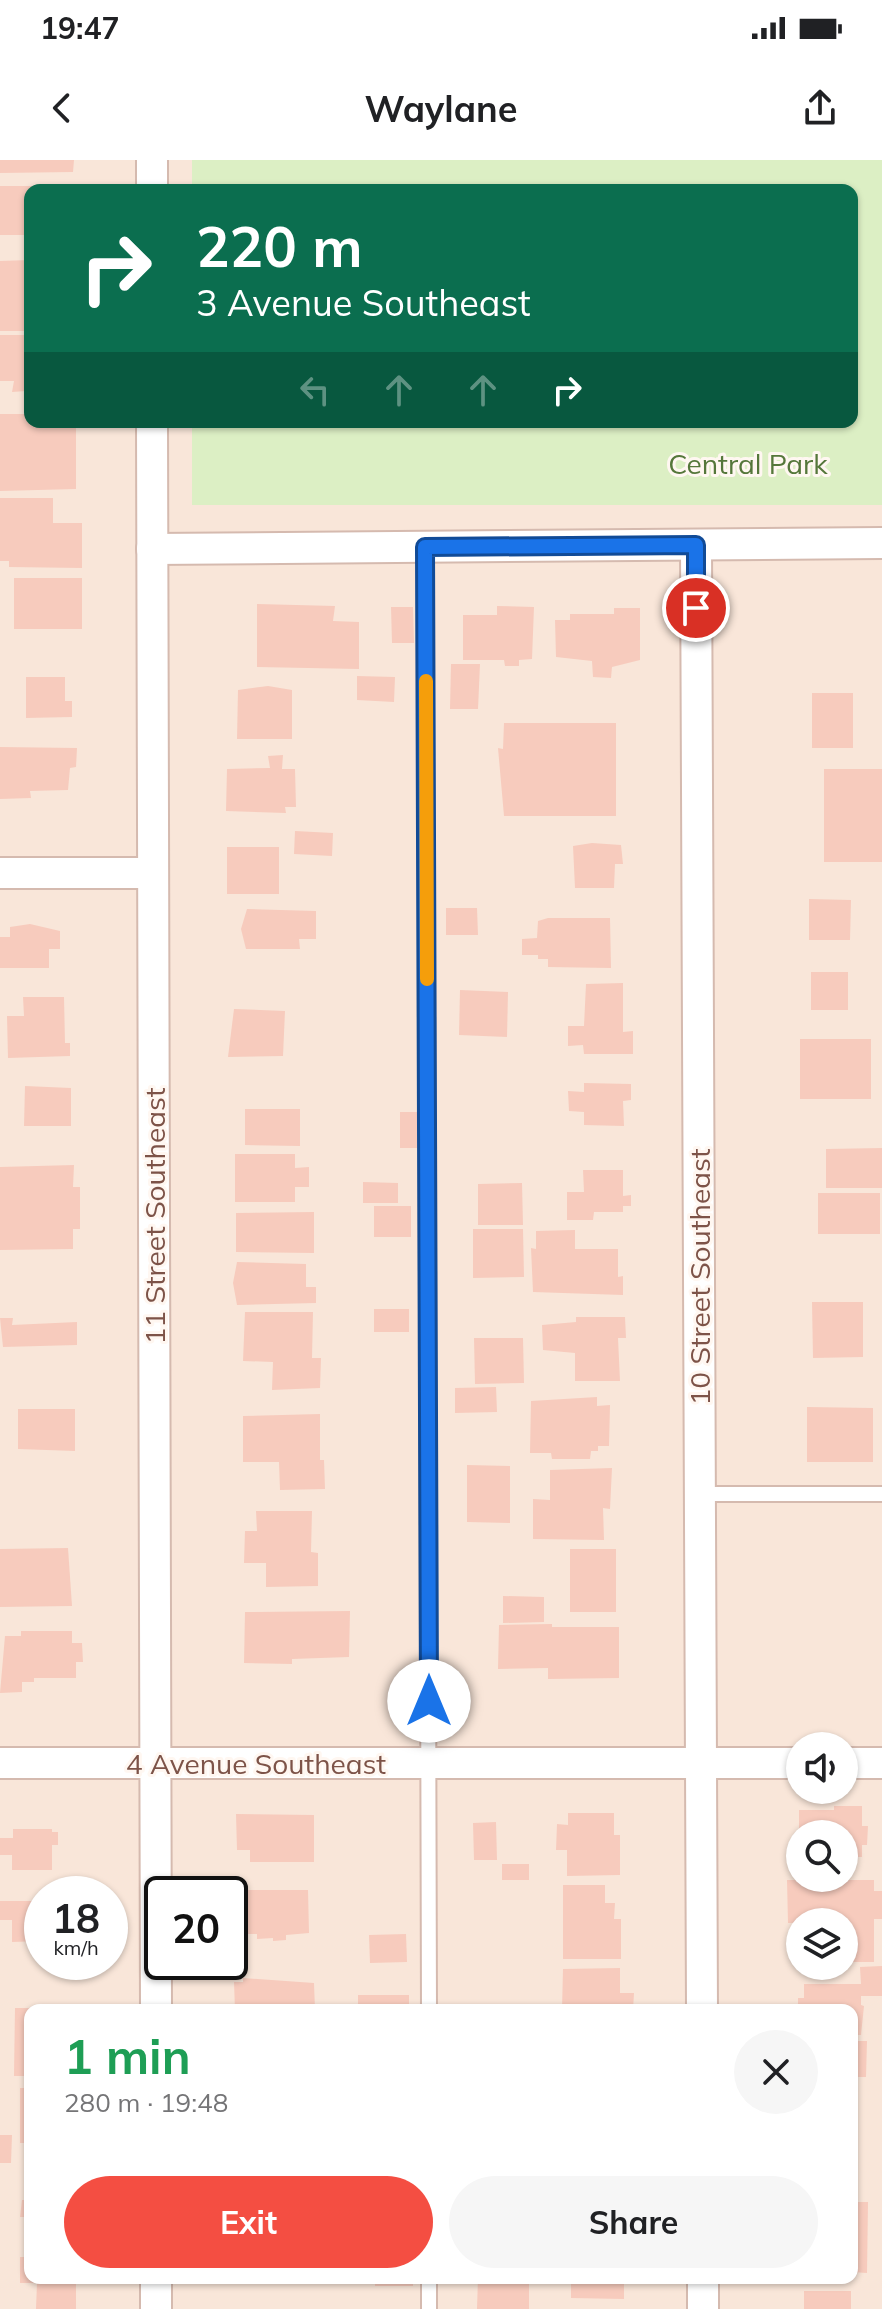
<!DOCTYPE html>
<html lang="en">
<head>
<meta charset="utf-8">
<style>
  body { margin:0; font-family:Mulish,sans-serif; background:#f6f6f6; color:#202124; height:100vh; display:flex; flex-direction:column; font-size:30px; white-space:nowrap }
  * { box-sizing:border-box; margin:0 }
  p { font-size:26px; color:#757577 }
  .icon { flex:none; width:44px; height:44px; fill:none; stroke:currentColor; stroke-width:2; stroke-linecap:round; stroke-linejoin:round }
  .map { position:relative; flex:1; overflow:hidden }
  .panel { position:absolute; left:24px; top:1844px; width:834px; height:280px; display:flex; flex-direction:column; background:#fff; border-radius:16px; box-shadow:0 2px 6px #0004 }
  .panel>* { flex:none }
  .top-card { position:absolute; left:24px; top:24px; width:834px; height:244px; border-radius:16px; box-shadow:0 2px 6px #0004; background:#0b6e4f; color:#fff; overflow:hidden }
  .controls { position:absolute; left:786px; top:1572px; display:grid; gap:16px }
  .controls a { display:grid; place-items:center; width:72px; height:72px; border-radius:50%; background:#fff; box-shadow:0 2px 6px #0004; font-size:40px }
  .speed { position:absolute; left:24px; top:1716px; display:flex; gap:16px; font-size:40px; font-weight:700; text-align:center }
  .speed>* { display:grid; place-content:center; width:104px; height:104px; border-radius:50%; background:#fff; box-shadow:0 2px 6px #0004; line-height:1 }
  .speed small { font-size:20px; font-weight:400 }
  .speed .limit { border:4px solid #111; border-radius:12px; background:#fff; color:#111 }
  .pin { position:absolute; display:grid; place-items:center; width:68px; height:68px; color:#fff; margin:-34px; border:4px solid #fff; border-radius:50%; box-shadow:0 2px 8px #0007 }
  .me { position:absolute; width:88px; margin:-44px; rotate:0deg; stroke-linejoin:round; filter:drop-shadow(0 0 6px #0008) }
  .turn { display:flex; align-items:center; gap:28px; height:168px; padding:0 40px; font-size:36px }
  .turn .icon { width:104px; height:104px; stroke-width:2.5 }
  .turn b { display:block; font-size:56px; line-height:68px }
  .lanes { display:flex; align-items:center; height:76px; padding:0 40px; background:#0003; justify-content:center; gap:40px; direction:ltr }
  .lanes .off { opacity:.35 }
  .round { display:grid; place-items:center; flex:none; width:84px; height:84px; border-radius:42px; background:#f6f6f6 }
  .head { display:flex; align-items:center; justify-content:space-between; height:136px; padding:0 40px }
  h1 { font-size:48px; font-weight:700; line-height:60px; color:#1e9e55 }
  .action { display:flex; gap:16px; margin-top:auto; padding:16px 40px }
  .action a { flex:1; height:92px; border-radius:48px; background:#f44e42; color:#fff; font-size:32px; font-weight:700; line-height:92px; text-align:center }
  .action a+a { background:#f6f6f6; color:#202124 }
  .status { display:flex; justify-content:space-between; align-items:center; height:56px; padding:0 40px; background:#fff; direction:ltr }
  .status svg { height:22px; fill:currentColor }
  header { display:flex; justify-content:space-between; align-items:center; height:104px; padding:0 40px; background:#fff; font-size:36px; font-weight:700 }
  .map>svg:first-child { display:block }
  .residential { fill:#f9e6d9; fill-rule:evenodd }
  .green { fill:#dcefc4 }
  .building { fill:#f7cbbd }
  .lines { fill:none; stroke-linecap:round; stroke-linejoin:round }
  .service-casing { stroke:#d5baaf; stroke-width:18 }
  .minor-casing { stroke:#d5baaf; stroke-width:34 }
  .service { stroke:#fff; stroke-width:14 }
  .minor { stroke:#fff; stroke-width:30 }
  .route-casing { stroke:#114b97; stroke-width:20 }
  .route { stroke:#1a73e8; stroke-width:14 }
  .slow { stroke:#f59e0b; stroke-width:14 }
  .labels { text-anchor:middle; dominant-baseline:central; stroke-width:6; stroke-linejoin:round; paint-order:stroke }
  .park-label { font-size:28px; fill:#55773a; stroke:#fff7f1 }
  .street-label { font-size:28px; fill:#7d5348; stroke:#fff7f1 }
</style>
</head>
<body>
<div class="status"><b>19:47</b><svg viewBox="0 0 49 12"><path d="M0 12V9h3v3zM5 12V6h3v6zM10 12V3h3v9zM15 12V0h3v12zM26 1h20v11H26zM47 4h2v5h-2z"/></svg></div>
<header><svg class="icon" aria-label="back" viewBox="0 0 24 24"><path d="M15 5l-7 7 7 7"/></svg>Waylane<svg class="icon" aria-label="share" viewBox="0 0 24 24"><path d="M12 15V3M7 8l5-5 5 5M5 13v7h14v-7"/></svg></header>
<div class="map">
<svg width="882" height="2149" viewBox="0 0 882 2149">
  <rect width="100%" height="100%" fill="#fef3e9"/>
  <path class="residential" d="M0,0H882V2149H0ZM30,30H852V262H30ZM800,1586H844V1630H800ZM800,1674H844V1718H800ZM42,1734H110V1802H42ZM162,1734H230V1802H162ZM800,1762H844V1806H800ZM30,1850H852V2118H30Z"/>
  <path class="green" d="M192,0H882V345H192V262H852V30H192Z"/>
  <g class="building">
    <path d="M0,0H74L73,12L0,13Z"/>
    <path d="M0,26H67V30H30V75H0Z"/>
    <path d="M30,100V171H0V101Z"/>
    <path d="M0,175H30V221H26V231L12,232L14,221H0Z"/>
    <path d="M0,254H30V262H76V329L0,331Z"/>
    <path d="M0,338H53V363H82V408L9,407V401H0Z"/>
    <rect x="14" y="418" width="68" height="51"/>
    <path d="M257,444L335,446L333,461L359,462V509L257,507Z"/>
    <path d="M497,446L534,447L532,499L519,500V506H505L504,500H463V455H497Z"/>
    <path d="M391,447H413L414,483H392Z"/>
    <path d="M614,448H640V500L612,507L611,518L593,517L592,501L556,497L555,460H570V454H614Z"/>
    <path d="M451,504H480L478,549H450Z"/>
    <path d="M357,516L395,517L394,542L357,540Z"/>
    <path d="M26,517H65V541H72V557L26,558Z"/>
    <path d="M268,526L292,530V579H237L238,530Z"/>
    <rect x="812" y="533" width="41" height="55"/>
    <path d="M504,563H616V656H504L498,588L503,589Z"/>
    <path d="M0,587L77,588L76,607L70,608L68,630L30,631L31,638L0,639Z"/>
    <path d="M283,595L282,609H295L296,647H285L286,653L226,651L227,609L270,608L268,596Z"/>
    <rect x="824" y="609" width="58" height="93"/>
    <path d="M295,671L333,673L332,696L294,694Z"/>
    <path d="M592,683L621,685L623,704H615L614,728H575L573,686Z"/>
    <rect x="227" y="687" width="52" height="47"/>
    <path d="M809,739L851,740L850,780H809Z"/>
    <path d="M446,748H477L478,775H446Z"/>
    <path d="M247,749L316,751V779H299L300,789H246L241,769Z"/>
    <path d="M548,758H610L611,808L548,807V799H538V795H522V779L537,778L538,761Z"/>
    <path d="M30,764L60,771V789H49V808H0V777H10V767Z"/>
    <rect x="811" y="812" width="37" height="38"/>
    <path d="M623,823V872L633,871V894H584L583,885L568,886V866H584L586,824Z"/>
    <path d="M460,830L508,832L507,877L459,875Z"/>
    <path d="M23,837H64L65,883H70V896L8,898L7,856H24Z"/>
    <path d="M234,849L285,851L283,896L228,897Z"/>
    <rect x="800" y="879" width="71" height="60"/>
    <path d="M584,923L631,924V940L623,941L624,966L584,965V952L569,951L568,931L584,932Z"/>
    <path d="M25,926L71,928V966H24Z"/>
    <path d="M245,949H300V986L245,985Z"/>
    <path d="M400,952H418L417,988H400Z"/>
    <path d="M882,988V1028H826V989Z"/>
    <path d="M235,994H295V1008L309,1007V1027H295V1042H235Z"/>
    <path d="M74,1005L73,1027H80V1069H73V1089L0,1090V1007Z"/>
    <path d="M583,1010H623V1036L631,1035V1046H623V1052H594L593,1060H567V1032H584Z"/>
    <path d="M363,1022L398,1023V1043H363Z"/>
    <path d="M522,1023L523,1065H478V1024Z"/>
    <rect x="818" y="1033" width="62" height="41"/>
    <rect x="374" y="1046" width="37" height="31"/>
    <path d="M314,1052V1093L236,1092V1053Z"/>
    <path d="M473,1069H523L524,1117L473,1118Z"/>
    <path d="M575,1070V1089H618V1117L623,1116V1135L533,1132L531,1088L536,1089V1071Z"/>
    <path d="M237,1102L306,1104V1127H316V1143L237,1145L233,1123Z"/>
    <path d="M812,1142H863V1197L813,1198Z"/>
    <rect x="374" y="1149" width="35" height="23"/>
    <path d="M245,1152H313L312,1198H321L320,1228L272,1230L273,1202L243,1201Z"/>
    <path d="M576,1157H625L626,1178H618L620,1221H575V1193L543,1190L542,1165L576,1162Z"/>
    <path d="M0,1158H13L12,1165L77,1162V1185L3,1187Z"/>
    <path d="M474,1178H523L524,1223L475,1224Z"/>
    <path d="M496,1227L497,1252L455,1253V1228Z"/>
    <path d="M597,1237V1246L610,1245L609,1286H598V1291H591L590,1299H552L551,1293H530L531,1241Z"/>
    <path d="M807,1247L873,1248V1302H807Z"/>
    <path d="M18,1249H75V1291L18,1289Z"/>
    <path d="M320,1254V1300H324L325,1329L280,1330L279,1302H243V1256Z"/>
    <path d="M467,1305L510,1306V1363L467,1362Z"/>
    <path d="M612,1308L610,1349L603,1348L604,1380L533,1379V1339L550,1340V1310Z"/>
    <path d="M256,1351H312L311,1392L318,1393V1426L266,1427V1403H244L245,1371H257Z"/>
    <path d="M68,1388L72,1446L0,1447V1389Z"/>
    <rect x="570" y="1389" width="46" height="63"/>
    <path d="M503,1436L544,1437V1462L503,1463Z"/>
    <path d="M350,1451L349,1497L292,1499V1504L244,1503L245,1452Z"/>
    <path d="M552,1464V1467H619V1518L548,1519V1508L498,1509L499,1465Z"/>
    <path d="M21,1471H72V1483H82L83,1502H76V1518H34V1522H22V1532L0,1533L5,1476H21Z"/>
    <path d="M834,1646H862V1666H868L867,1685H862V1697H844V1674H799V1650H834Z"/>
    <path d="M568,1653H614V1675H620V1715L567,1716V1690H556L557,1664L568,1665Z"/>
    <path d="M236,1654L314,1655V1702H250V1690H237Z"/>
    <path d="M496,1662L497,1700H474L473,1663Z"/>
    <path d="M13,1669H52V1672H58V1685H52V1710H12V1695H0V1678H13Z"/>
    <rect x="502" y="1704" width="27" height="16"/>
    <path d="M787,1720H874V1731H882V1759H874V1802H844V1762L788,1763Z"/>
    <path d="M563,1725H605V1743H615L614,1759H621V1799H563Z"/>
    <path d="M246,1730H308L309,1773L286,1775V1780L273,1781V1778L257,1779V1774H247Z"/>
    <path d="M0,1741H42V1781L12,1782V1760H0Z"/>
    <path d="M406,1774L407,1802L370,1803L369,1775Z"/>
    <path d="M882,1806V1836H861V1845L864,1846L861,1875H852V1850H798V1838H804V1824H861L860,1807Z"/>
    <path d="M620,1808V1833H634L633,1850H562L563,1809Z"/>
    <path d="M243,1818L314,1823L315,1850H235L234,1822H243Z"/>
    <rect x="358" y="1835" width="51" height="15"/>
    <path d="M15,1848H30V1916H14Z"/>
    <path d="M852,1881H867L866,1917H852Z"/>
    <rect x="20" y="1928" width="10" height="55"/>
    <path d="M0,1975H12L11,2003H0Z"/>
    <path d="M22,2040H30V2057H20Z"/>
    <path d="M852,2042H868L867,2113L852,2112Z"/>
    <path d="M20,2097H30V2118H76V2149H36L37,2123H20Z"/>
    <rect x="375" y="2118" width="38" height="8"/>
    <path d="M478,2118H529V2149H477Z"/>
    <path d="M571,2118H624V2139L571,2138Z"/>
    <rect x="804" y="2131" width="47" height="18"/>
  </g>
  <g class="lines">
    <g class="service-casing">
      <g id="service">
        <path d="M425,387L429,1850"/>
        <path d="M700,1334H882"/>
        <path d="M429,2149V2118"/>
      </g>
    </g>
    <g class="minor-casing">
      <g id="minor">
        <path d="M152,0V30"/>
        <path d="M152,262L156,1850"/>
        <path d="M696,385L702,1850"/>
        <path d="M152,389L882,383"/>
        <path d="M0,713H153"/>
        <path d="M0,1603H800"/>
        <path d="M844,1603H882"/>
        <path d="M156,2118V2149"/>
        <path d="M703,2118V2149"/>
      </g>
    </g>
    <use href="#service" class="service"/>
    <use href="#minor" class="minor"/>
  </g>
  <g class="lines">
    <g class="route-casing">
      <path id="route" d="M429,1541L425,387L696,385V448"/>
    </g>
    <use href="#route" class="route"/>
    <path class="slow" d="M426,521L427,819"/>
  </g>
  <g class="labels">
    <g class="park-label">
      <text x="748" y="303">Central Park</text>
    </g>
    <g class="street-label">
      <text transform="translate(154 1056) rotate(-90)">11 Street Southeast</text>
      <text transform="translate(699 1117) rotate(-90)">10 Street Southeast</text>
      <text x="256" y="1603">4 Avenue Southeast</text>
    </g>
  </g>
</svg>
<div class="controls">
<a><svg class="icon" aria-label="sound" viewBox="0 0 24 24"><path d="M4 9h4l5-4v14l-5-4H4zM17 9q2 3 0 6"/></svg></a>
<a><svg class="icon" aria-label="search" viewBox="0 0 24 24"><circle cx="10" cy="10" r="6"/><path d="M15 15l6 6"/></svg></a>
<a><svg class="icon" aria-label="layers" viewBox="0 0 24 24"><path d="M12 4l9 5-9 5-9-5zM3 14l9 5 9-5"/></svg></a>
</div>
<div class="speed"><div>18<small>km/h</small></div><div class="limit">20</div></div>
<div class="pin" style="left:696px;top:448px;background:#d93025"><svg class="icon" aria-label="arrive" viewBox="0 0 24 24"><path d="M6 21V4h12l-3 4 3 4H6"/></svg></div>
<svg class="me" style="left:429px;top:1541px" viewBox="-20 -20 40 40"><circle r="19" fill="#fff"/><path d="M0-13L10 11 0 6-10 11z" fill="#1a73e8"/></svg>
<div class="top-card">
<div class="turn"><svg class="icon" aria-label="right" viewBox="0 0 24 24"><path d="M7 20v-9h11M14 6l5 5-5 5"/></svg><div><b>220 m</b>3 Avenue Southeast</div></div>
<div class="lanes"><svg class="icon off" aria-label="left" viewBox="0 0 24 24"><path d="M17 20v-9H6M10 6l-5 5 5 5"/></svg><svg class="icon off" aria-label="ahead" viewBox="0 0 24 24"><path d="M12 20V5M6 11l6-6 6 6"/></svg><svg class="icon off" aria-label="ahead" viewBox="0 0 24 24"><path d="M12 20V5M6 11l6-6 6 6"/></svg><svg class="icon" aria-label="right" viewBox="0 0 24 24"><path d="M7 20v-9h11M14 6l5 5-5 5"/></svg></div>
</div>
<section class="panel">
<div class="head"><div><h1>1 min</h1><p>280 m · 19:48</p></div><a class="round"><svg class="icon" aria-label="close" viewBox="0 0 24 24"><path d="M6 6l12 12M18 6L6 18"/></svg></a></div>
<div class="action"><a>Exit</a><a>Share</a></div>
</section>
</div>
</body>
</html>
